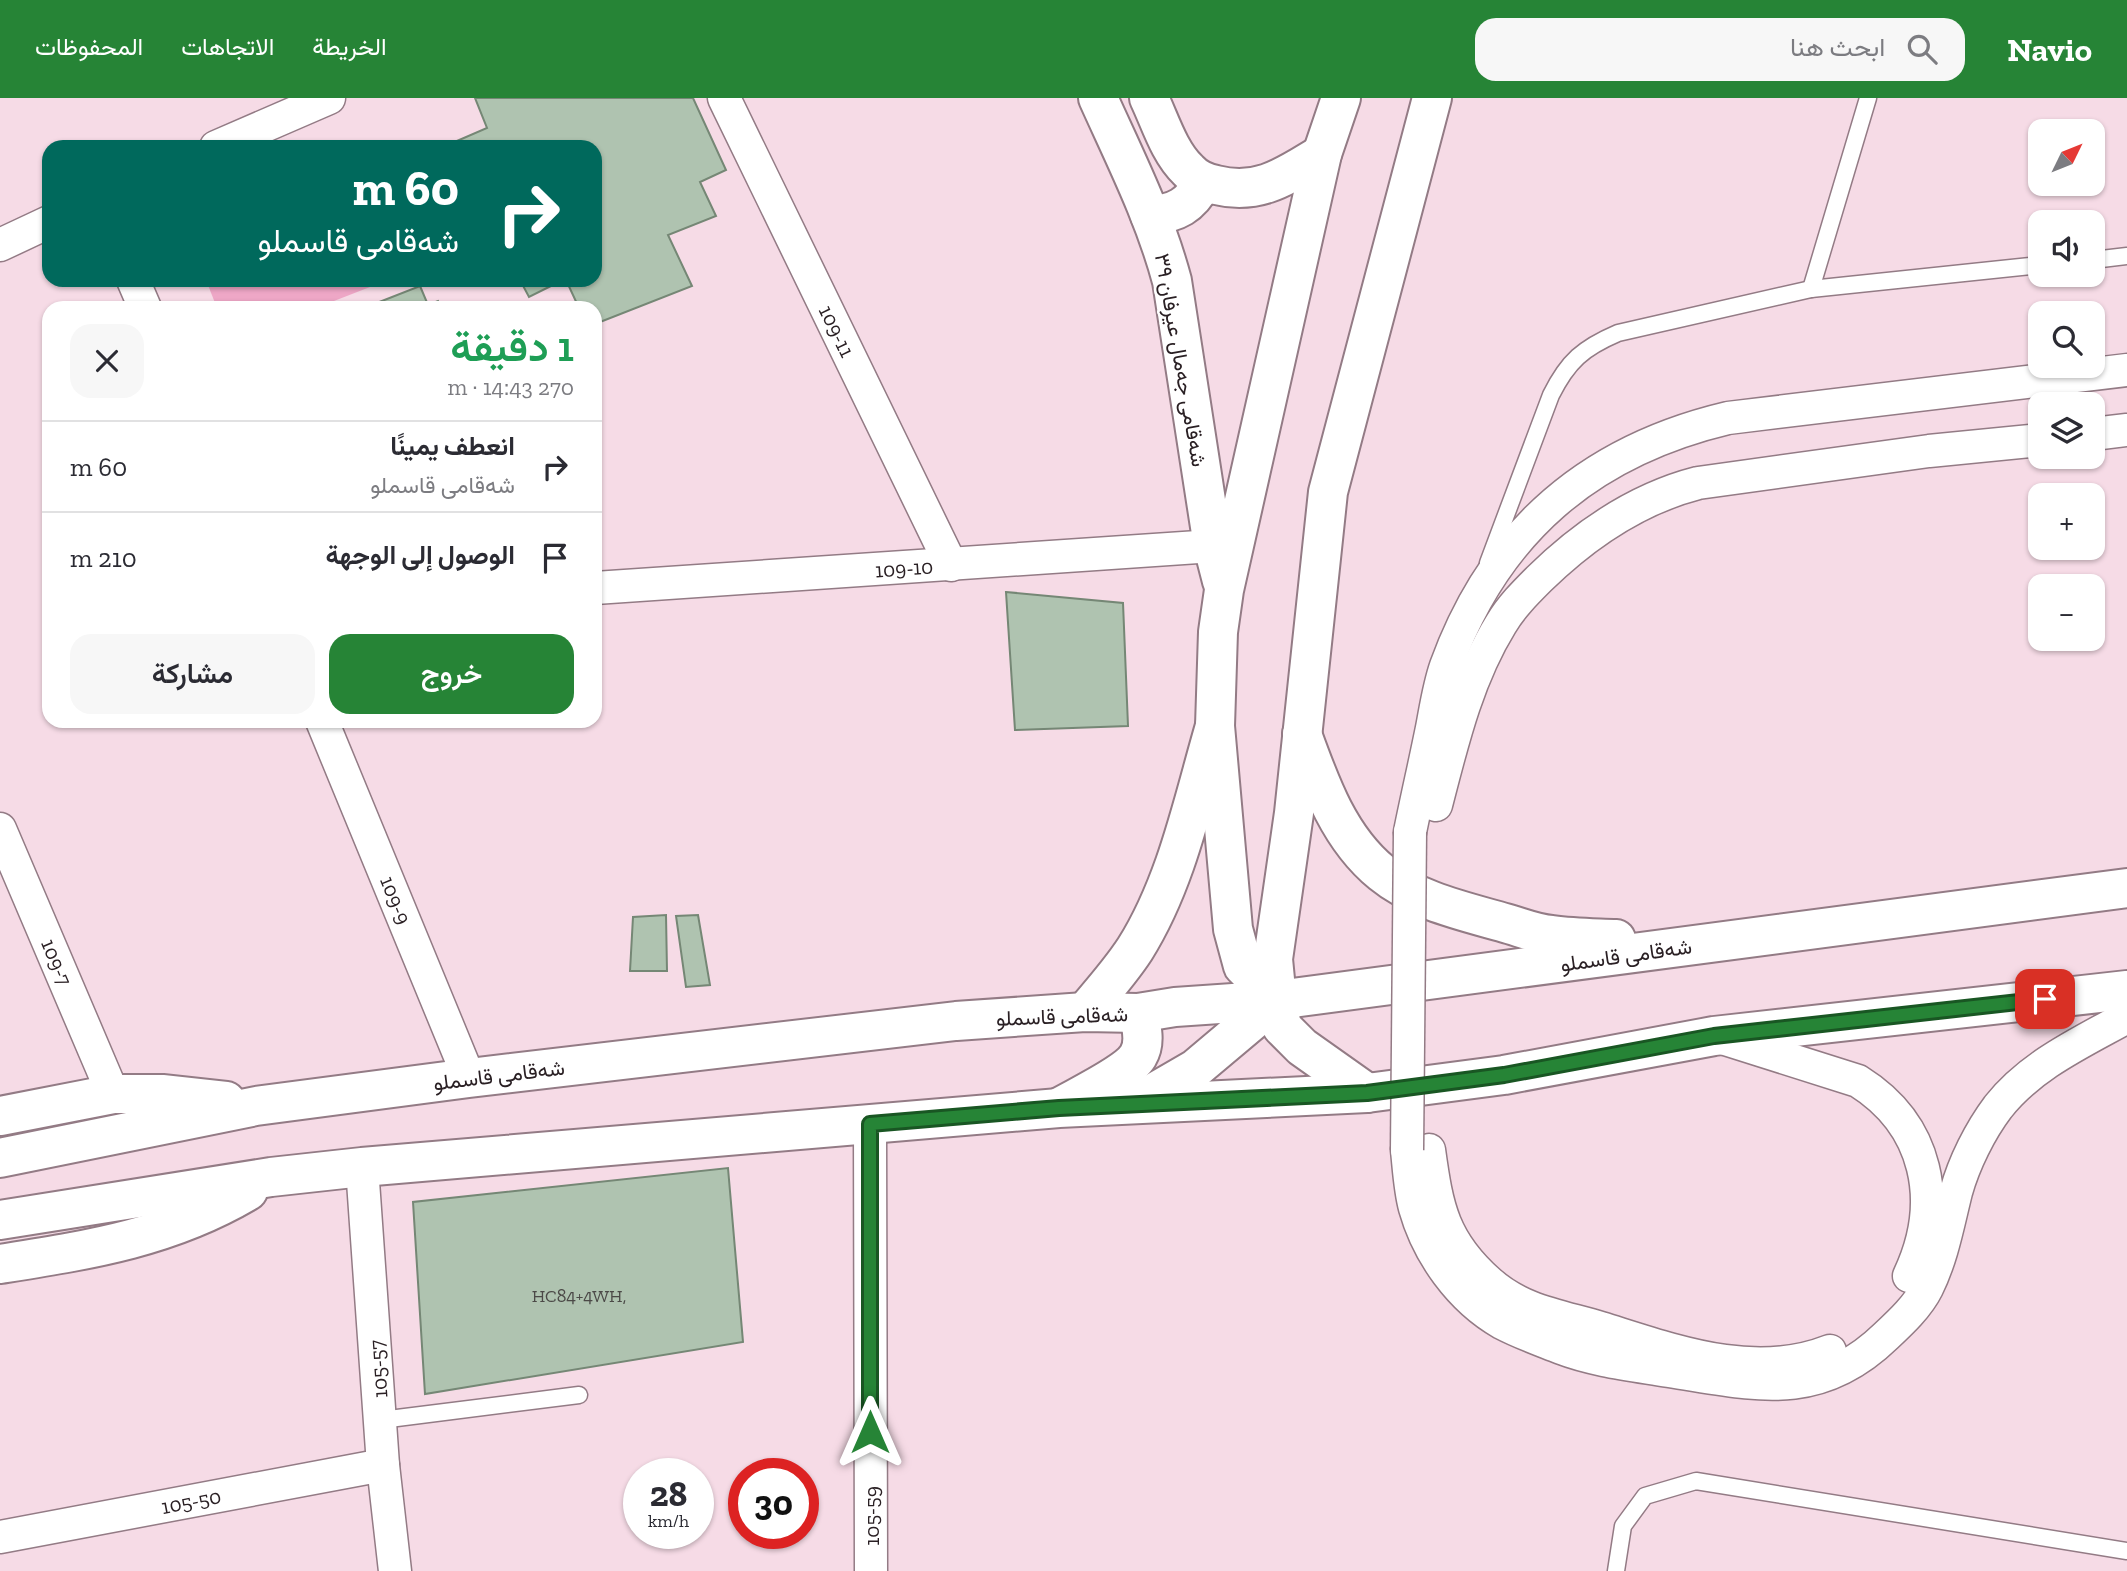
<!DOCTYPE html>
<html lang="ar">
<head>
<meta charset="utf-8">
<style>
  body { margin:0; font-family:"Zilla Slab",Vazirmatn,serif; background:#f7f7f7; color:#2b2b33; direction:rtl; height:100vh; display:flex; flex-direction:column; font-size:26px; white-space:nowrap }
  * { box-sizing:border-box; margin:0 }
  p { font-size:23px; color:#7c7c81 }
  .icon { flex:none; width:38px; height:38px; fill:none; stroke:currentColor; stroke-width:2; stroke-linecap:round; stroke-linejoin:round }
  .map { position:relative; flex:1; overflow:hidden; direction:ltr }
  .side { position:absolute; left:42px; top:203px; width:560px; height:427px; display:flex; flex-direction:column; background:#fff; border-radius:21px; box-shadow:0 2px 5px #0004; direction:rtl }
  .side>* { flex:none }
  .top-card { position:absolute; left:42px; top:42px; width:560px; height:147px; border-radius:21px; box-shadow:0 2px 5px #0004; direction:rtl; background:#00695c; color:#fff; overflow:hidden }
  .needle { width:46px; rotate:47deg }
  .tools { position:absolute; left:2028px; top:21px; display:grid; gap:14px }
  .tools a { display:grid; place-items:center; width:77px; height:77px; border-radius:14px; background:#fff; box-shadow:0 2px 5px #0004; font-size:35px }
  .speed { position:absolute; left:623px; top:1360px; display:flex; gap:14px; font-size:35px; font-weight:700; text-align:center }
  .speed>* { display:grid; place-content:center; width:91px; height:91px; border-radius:50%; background:#fff; box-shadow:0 2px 5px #0004; line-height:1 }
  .speed small { font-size:18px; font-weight:400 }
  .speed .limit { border:10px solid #d22; background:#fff; color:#111 }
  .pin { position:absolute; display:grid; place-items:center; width:60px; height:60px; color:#fff; margin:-30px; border-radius:14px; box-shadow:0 4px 10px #0006 }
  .me { position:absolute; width:77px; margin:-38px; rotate:0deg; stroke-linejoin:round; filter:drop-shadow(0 0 5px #0008) }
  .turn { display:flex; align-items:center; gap:24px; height:147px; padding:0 28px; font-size:32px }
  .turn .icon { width:91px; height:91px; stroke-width:2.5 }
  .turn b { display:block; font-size:49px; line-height:60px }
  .round { display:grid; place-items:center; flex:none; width:74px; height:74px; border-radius:21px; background:#f7f7f7 }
  .summary { display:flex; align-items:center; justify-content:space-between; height:119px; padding:0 28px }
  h1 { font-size:42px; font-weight:600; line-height:52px; color:#1e9e55 }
  .action { display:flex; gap:14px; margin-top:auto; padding:14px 28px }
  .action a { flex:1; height:80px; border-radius:21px; background:#268436; color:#fff; font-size:28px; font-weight:600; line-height:80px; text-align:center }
  .action a+a { background:#f7f7f7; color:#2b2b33 }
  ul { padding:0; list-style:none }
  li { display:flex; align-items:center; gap:21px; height:91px; padding:0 28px; border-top:2px solid #e1e1e2 }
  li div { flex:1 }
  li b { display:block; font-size:26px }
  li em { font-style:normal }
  header { display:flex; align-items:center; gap:42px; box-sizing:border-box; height:98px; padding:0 35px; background:#268436; color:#fff }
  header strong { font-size:33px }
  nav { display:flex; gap:38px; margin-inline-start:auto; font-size:24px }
  .search { width:490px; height:63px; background:#f7f7f7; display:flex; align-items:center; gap:18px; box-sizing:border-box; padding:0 24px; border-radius:21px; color:#7c7c81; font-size:26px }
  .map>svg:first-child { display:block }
  .green { fill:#eea7c6 }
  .building { fill:#afc3b0; stroke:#758775; stroke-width:2 }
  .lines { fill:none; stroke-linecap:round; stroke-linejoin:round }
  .lane-casing { stroke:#937b85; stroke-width:19 }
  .street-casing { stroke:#937b85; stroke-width:35 }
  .secondary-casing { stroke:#937b85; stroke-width:42 }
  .primary-casing { stroke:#937b85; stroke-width:42 }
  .lane { stroke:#fff; stroke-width:16 }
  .street { stroke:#fff; stroke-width:32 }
  .secondary { stroke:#fff; stroke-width:38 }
  .primary { stroke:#fff; stroke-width:38 }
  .street-bridge-casing { stroke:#937b85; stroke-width:35; stroke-linecap:butt }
  .street-bridge { stroke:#fff; stroke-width:32 }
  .route-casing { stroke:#195623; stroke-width:18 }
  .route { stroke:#268436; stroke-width:12 }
  .labels { text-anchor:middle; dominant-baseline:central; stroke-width:5; stroke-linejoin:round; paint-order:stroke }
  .number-label { font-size:18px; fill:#4b4947 }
  .street-label { font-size:21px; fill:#2a2024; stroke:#fff }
</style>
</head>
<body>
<header>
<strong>Navio</strong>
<div class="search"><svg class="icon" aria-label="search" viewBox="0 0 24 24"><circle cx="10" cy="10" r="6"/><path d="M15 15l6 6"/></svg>ابحث هنا</div>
<nav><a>الخريطة</a><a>الاتجاهات</a><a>المحفوظات</a></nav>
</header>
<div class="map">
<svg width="2127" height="1473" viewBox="0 0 2127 1473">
  <rect width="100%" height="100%" fill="#f6dbe6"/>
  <path class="green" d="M206,182H388L316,210H217Z"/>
  <g class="building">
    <path d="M475,0H693L726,72L700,84L716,118L668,137L692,188L595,226V210H579L566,182H595V49H443L487,30Z"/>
    <path d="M520,182H563L529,199Z"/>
    <path d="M420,188L428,207L438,203L441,210H364Z"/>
    <path d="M1006,494L1123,505L1128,628L1015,632Z"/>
    <path d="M666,817L667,873H630L633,819Z"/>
    <path d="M698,817L710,887L686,889L676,818Z"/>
    <path d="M728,1070L743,1244L425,1296L413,1104Z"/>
  </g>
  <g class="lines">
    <g class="lane-casing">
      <g id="lane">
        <path d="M2093,162L2127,158"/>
        <path d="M1811,191L1868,0"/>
        <path d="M1488,465L1551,297C1568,263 1583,250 1618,235L1811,191L2040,167"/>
        <path d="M381,1322L579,1297"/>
        <path d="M1616,1473L1623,1428L1645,1398L1696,1383L2127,1453"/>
      </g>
    </g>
    <g class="street-casing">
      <g id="street">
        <path d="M724,0L951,467"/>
        <path d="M216,49L329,0"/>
        <path d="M0,147L49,124"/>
        <path d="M133,182L145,210"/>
        <path d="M2093,336L2127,332"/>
        <path d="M595,490L1213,448"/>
        <path d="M322,623L469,980"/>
        <path d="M1436,707C1452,645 1467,581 1501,526C1511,509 1525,495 1539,481C1585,436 1636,401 1698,385L1929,353L2040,342"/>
        <path d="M0,731L113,996"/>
        <path d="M1410,734C1417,699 1425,665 1432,630C1436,609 1439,588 1446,568C1495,433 1589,353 1728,320L2127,272"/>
        <path d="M1719,939L1858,983C1928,1027 1944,1104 1909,1178"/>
        <path d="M870,1026L871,1473"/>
        <path d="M1407,1052C1409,1071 1410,1092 1415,1110C1428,1156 1460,1201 1502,1225C1521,1235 1541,1242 1561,1250C1595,1263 1633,1267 1669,1273C1754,1286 1817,1305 1886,1238C1901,1224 1918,1208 1927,1190C1942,1160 1948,1126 1956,1094C1964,1065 1980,1033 1998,1009C2031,967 2082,944 2127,919"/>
        <path d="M1429,1052C1437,1110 1443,1143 1489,1184C1521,1213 1561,1218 1601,1230C1675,1253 1754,1283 1830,1253"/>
        <path d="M362,1069L383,1367L395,1473"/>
        <path d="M0,1439L383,1367"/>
      </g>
    </g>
    <g class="secondary-casing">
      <g id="secondary">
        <path d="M1098,0C1125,60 1155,119 1172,183L1213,448L1222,483"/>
        <path d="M1149,0C1160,23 1169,54 1188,72C1196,81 1205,85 1216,87C1260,98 1287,77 1322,56"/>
        <path d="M1150,117C1176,116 1191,107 1203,84"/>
        <path d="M1277,902L1243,868L1233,831L1215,628L1218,534L1224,492L1322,56L1341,0"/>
        <path d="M1277,902L1273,861L1294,715L1328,394L1432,0"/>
      </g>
    </g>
    <g class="primary-casing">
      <g id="primary">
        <path d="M1302,636C1320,686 1339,740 1382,775C1416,803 1463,813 1505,825C1520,829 1536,836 1552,837C1573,840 1595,840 1616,841"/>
        <path d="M1277,902L1282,929L1302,949L1367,995"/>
        <path d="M1085,914C1102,894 1120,874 1135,851C1177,784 1193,703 1215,628"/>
        <path d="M1138,1004L1195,971L1277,902"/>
        <path d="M1060,1009C1079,998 1128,975 1138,958C1146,945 1142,929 1138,915"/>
        <path d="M0,1018L113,996H162L226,1003"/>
        <path d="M0,1060L256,1008L469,980L956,923L1085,914L1138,915L1175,909L1277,902L2127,790"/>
        <path d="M0,1122L271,1079L362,1069L1059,1010L1367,995L1504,977L1714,938L2127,892"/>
        <path d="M0,1166C88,1152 169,1140 248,1093"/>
      </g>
    </g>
    <use href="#lane" class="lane"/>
    <use href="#street" class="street"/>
    <use href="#secondary" class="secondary"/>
    <use href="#primary" class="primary"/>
    <g class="street-bridge-casing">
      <path id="street-bridge" d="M1407,1052L1410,734"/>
    </g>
    <use href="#street-bridge" class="street-bridge"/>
  </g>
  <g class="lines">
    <g class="route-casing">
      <path id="route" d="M870,1334V1026L1059,1010L1367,995L1504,977L1714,938L2045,901"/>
    </g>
    <use href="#route" class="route"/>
  </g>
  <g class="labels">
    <g class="number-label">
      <text x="579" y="1198">HC84+4WH,</text>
    </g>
    <g class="street-label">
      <text transform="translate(837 233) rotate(64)">109-11</text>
      <text transform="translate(1181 262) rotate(80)">شەقامی جەمال عیرفان ٣٩</text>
      <text transform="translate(904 470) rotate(-4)">109-10</text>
      <text transform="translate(396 802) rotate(68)">109-9</text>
      <text transform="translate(1626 857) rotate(-8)">شەقامی قاسملو</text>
      <text transform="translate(57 864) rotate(67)">109-7</text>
      <text transform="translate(1062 918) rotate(-2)">شەقامی قاسملو</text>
      <text transform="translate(499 977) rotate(-7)">شەقامی قاسملو</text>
      <text transform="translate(378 1271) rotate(-94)">105-57</text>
      <text transform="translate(191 1403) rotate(-11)">105-50</text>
      <text transform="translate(871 1418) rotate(-90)">105-59</text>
    </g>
  </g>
</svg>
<div class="tools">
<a><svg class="needle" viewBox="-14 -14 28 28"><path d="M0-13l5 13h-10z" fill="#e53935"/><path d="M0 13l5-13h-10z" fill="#7c7c81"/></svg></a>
<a><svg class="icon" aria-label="sound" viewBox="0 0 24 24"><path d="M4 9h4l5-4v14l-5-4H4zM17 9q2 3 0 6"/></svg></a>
<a><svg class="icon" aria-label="search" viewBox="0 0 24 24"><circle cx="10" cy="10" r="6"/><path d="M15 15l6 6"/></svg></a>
<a><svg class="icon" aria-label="layers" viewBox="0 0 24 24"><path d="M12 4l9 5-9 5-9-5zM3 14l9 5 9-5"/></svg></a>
<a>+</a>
<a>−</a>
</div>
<div class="speed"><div>28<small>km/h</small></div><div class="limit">30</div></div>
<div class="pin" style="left:2045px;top:901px;background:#d93025"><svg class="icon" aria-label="arrive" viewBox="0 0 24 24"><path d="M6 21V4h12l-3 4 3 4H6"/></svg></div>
<svg class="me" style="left:870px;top:1334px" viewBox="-20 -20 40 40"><path d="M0-17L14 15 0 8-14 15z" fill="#268436" stroke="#fff" stroke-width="4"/></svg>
<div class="top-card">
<div class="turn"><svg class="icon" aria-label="right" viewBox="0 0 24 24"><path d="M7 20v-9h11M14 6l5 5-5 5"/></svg><div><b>60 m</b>شەقامی قاسملو</div></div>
</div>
<section class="side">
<div class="summary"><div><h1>1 دقيقة</h1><p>270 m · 14:43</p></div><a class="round"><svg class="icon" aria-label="close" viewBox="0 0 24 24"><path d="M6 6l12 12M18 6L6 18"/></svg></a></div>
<ul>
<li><svg class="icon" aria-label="right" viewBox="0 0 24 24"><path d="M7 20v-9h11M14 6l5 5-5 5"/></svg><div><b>انعطف يمينًا</b><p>شەقامی قاسملو</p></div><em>60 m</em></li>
<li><svg class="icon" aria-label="arrive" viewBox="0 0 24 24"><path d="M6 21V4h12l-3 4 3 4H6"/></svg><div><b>الوصول إلى الوجهة</b></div><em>210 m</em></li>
</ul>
<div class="action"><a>خروج</a><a>مشاركة</a></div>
</section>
</div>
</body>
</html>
